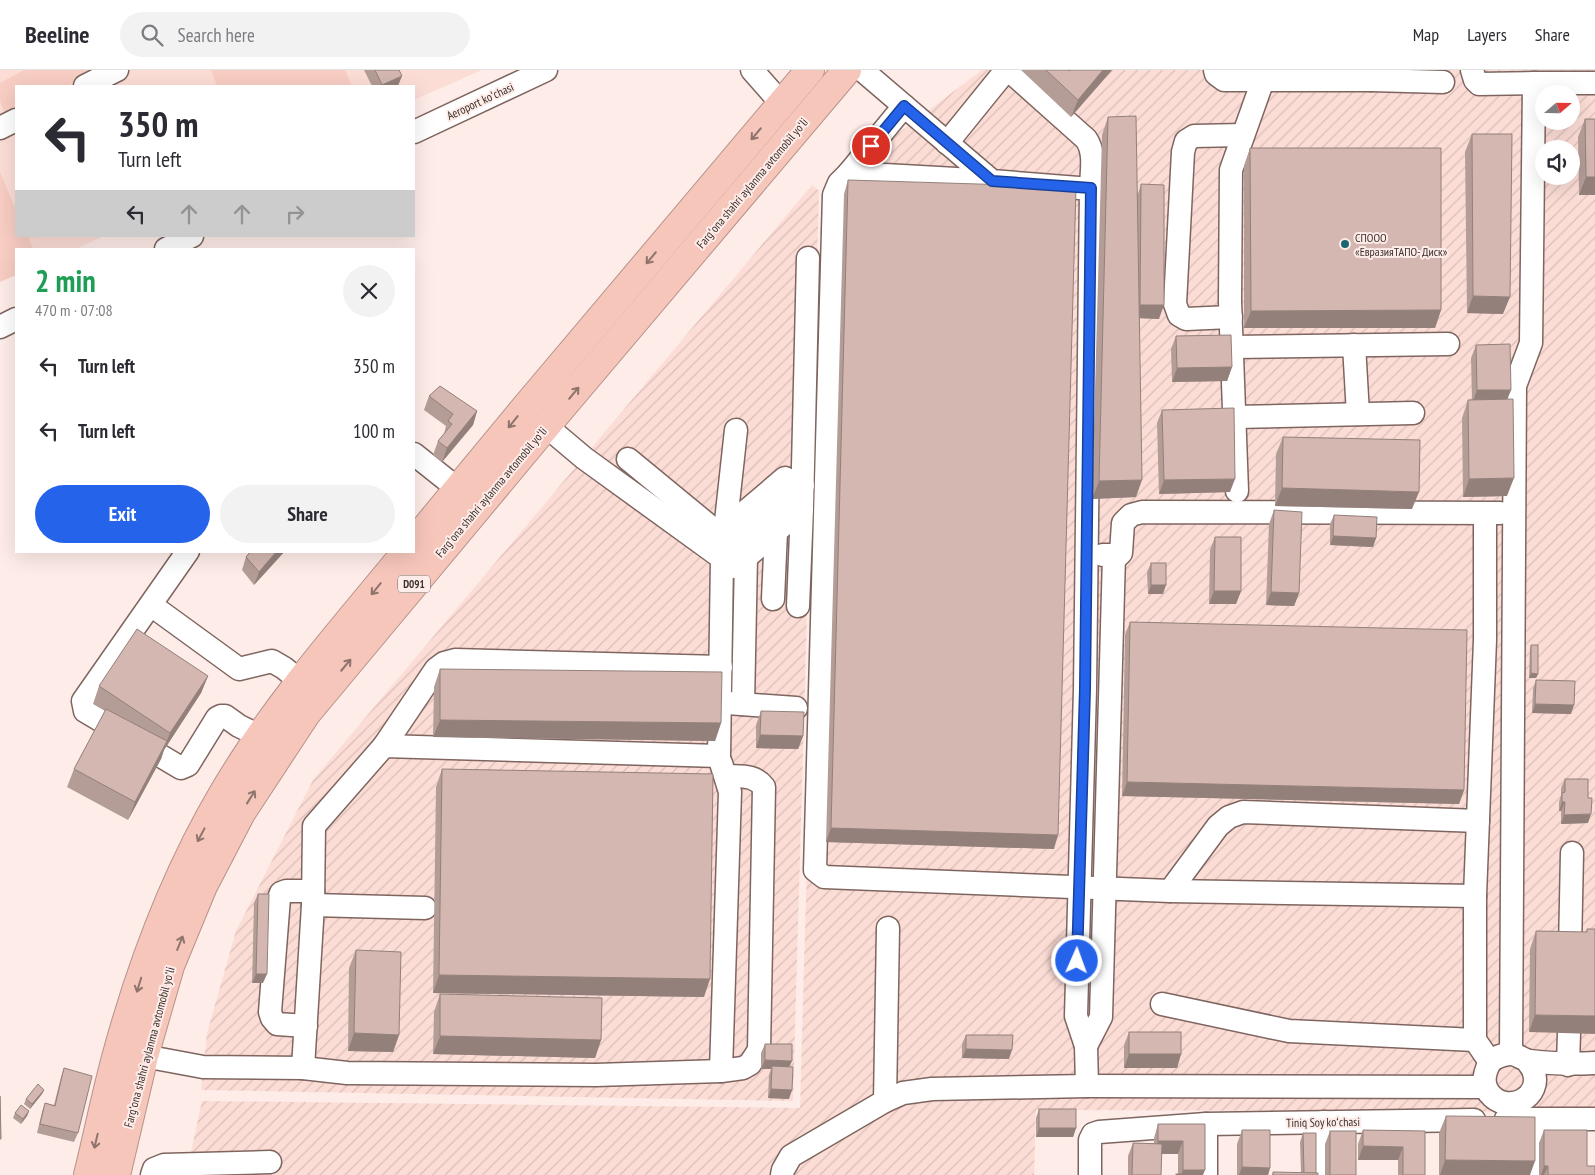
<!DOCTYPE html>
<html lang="en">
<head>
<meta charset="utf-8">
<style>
  body { margin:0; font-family:"PT Sans Narrow",sans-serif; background:#f2f2f3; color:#2b2b33; height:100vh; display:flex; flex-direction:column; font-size:19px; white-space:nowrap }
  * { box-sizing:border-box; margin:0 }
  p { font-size:16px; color:#7c7c81 }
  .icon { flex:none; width:28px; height:28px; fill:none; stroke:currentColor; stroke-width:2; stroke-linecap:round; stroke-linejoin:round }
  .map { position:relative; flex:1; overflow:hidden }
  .side { position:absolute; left:15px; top:178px; width:400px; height:305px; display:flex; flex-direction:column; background:#fff; border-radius:0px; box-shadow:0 5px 20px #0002 }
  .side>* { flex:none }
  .banner { position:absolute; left:15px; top:15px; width:400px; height:152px; border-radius:0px; box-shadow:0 5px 20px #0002; background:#fff; color:#2b2b33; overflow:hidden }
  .needle { width:32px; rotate:70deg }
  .fabs { position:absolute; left:1535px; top:15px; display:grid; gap:10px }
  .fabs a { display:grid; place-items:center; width:45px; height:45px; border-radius:50%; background:#fff; box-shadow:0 5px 20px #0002; font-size:25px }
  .pin { position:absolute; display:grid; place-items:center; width:42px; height:42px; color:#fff; margin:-21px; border:2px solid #fff; border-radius:50%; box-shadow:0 1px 5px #0007 }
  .me { position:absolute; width:55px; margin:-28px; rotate:2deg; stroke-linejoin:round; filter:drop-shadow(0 0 4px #0008) }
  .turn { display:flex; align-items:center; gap:18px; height:105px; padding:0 20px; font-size:22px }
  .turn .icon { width:65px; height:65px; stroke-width:2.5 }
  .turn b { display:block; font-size:35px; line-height:42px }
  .lanes { display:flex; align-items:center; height:48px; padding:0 20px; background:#0003; justify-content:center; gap:25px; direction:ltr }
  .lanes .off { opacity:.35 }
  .round { display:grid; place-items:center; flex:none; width:52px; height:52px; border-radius:26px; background:#f2f2f3 }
  .overview { display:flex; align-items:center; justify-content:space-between; height:85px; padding:0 20px }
  h1 { font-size:30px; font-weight:800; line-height:38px; color:#1e9e55 }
  .primary-button { display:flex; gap:10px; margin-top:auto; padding:10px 20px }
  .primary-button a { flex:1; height:58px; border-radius:30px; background:#2563eb; color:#fff; font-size:20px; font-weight:800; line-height:58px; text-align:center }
  .primary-button a+a { background:#f2f2f3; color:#2b2b33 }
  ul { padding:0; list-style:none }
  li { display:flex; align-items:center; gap:15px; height:65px; padding:0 20px }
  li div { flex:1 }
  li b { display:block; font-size:19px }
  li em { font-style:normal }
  header { display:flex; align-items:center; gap:30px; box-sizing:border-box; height:70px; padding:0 25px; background:#fff; border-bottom:1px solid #e1e1e2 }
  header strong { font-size:24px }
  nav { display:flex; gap:28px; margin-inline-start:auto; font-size:18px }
  .search { width:350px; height:45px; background:#f2f2f3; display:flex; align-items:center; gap:12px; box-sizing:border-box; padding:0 18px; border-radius:28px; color:#7c7c81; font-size:19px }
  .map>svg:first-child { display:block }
  .built { fill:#fcddd6 }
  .industrial { fill:url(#industrial-furrows); fill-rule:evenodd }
  .green { fill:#f8cdc3 }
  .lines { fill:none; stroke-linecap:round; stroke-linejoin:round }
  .minor-casing { stroke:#7e655f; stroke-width:25 }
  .highway-casing { stroke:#b59289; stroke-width:30 }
  .minor { stroke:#fff; stroke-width:22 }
  .highway { stroke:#f6c6bb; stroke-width:28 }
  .wall { fill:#b59d97 }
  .shaded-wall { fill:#94807b }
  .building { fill:#d3b7b0; stroke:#94807b }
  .oneway { stroke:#8f746d }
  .route-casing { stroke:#184099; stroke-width:12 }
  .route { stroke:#2563eb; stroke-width:9 }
  .poi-dot { fill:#1b6471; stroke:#feece8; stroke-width:2 }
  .labels { text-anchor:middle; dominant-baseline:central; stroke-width:4; stroke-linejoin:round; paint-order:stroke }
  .shield { fill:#feece8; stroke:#766865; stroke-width:1 }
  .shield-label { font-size:11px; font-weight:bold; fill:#3b302d }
  .street-label { font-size:12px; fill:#3b302d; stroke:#feece8 }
  .poi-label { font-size:12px; fill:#3b302d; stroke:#feece8; text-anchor:start }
</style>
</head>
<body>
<header>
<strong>Beeline</strong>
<div class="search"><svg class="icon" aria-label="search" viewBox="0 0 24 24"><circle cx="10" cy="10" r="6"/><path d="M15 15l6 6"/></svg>Search here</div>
<nav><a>Map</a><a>Layers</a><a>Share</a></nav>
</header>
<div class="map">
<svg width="1595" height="1105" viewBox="0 0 1595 1105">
  <defs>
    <pattern id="industrial-furrows" width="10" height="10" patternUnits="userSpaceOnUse" patternTransform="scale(1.25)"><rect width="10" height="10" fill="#fcddd6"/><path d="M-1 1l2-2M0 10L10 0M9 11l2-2" fill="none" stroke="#d9beb8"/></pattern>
  </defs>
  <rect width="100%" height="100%" fill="#feece8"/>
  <path class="built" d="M0,0H482L414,30V16H16V166H104L76,179H16V205L0,212Z"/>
  <g class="industrial">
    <path d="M982,0H1595V1042L1036,1040L1034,1105H186L202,1031L800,1038L826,118ZM1544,24H1571V51H1544ZM1544,79H1571V106H1544Z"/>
    <path d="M812,115L819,121L793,1031L201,1020L207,963L236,861L313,710Z"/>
  </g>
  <g class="green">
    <path d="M24,0H93L94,3L67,16H16V41L6,46L0,31V13Z"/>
    <path d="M211,0H345L352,16H217Z"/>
    <path d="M0,102L16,140V166H28L33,179H16V205L0,212Z"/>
  </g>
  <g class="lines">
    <g class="minor-casing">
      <g id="minor">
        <path d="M752,0L782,34"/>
        <path d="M862,0L992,111L1091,119L1085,619L1076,946L1086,976L1087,1016"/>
        <path d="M1215,0L1216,4L1224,10H1371V0"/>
        <path d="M1472,0L1475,10L1479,14L1534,13"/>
        <path d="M1371,10L1443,12"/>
        <path d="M85,16L117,0"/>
        <path d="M0,58L16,50"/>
        <path d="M414,62L546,0"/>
        <path d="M947,73L1002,5L1007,2L1012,3L1086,69C1096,83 1091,102 1091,119"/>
        <path d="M849,103L904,36"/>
        <path d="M992,111L849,103L839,113L834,125L815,800L824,807L1170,821L1475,826"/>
        <path d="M166,179L192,166"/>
        <path d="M1231,247L1186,249L1179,245L1175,234L1183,82L1186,71L1194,66L1243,65"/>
        <path d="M0,257L16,249"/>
        <path d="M1354,275L1358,344"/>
        <path d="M1232,277L1448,274"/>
        <path d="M1235,347L1413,343"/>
        <path d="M414,384L458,419"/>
        <path d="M628,389L724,468"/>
        <path d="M1237,421L1230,231L1231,100L1263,10"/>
        <path d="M1485,444V570L1475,826V970L1490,992"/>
        <path d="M726,458L785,408"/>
        <path d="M188,481L83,631L85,641L181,698L188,695L217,648L221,646H225L239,656L260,666"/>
        <path d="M723,481L803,415"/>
        <path d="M1103,485H1119L1121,483L1123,453L1131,445L1142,442L1500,443"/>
        <path d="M722,488L736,360"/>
        <path d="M735,497L802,439"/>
        <path d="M773,529L776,461"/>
        <path d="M151,535L239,599L272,591L284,598L300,611"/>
        <path d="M798,536L802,439L808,188"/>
        <path d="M727,633L796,638"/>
        <path d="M743,634L746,487"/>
        <path d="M384,676L436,599L444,593L455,590L721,597"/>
        <path d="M1170,821L1218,756L1229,747L1243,742L1478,751"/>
        <path d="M313,835L425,838"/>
        <path d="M1570,879L1572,783"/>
        <path d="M1162,934L1289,961L1475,970"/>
        <path d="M306,956L277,954L272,948L270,942L279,828L281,823L286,821H313"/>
        <path d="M1086,976L1101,947L1114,486"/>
        <path d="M1511,983L1515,316L1531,273L1534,13H1595"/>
        <path d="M144,986L203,997L303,998L313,835L314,756L384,676L719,686L722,488L584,388L546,356"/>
        <path d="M1527,991C1529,994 1532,997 1533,1000C1544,1027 1507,1046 1489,1023C1482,1014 1484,1004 1489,994C1493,988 1501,985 1509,984C1516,983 1523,990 1530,991C1552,994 1573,994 1595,993"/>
        <path d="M1568,995L1569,963"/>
        <path d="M303,998L347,1003L596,1005L721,1001L743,998L750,994L759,980L764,717C754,704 741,707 726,706"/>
        <path d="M721,1001L730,722L721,693"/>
        <path d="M885,1031L888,858"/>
        <path d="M1506,1049H1595"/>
        <path d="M152,1105L154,1099L164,1095L270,1092"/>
        <path d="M782,1105L783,1100L791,1086L885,1031L903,1023L932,1019L1087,1016L1485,1017"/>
        <path d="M1090,1105V1070L1093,1064L1099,1062L1206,1054L1474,1050"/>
        <path d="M1206,1105V1054"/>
        <path d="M1324,1105V1052"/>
        <path d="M1534,1105L1535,1063"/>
      </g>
    </g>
    <g class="highway-casing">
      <g id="highway">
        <path d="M414,472L524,339L810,0"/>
        <path d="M88,1105C98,1065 106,1024 117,984C142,893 176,803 224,722C275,635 343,559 407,481"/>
        <path d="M116,1105L144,986L170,896L203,816L241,743L306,644L546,356L847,0"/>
      </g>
    </g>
    <use href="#minor" class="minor"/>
    <use href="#highway" class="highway"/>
  </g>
  <g class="wall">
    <path d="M364,0H399L398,16H372Z"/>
    <path d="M1021,0H1068L1069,1L1070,0H1112L1071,47Z"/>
    <path d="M1108,47L1138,124L1141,114L1159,249L1140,248L1136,427L1092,429L1102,65Z"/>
    <path d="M1585,49L1595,125H1579L1578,67Z"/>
    <path d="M1472,64L1503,244L1467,243L1465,82Z"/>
    <path d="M1250,78L1441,240L1435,258H1244V96Z"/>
    <path d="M848,110L1054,779L826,772L844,124Z"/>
    <path d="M1176,266L1232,297L1227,311L1172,312L1171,279Z"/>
    <path d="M1476,275L1507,330V426L1463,427L1462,348L1468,330H1472L1471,288Z"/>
    <path d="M429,326L477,341L473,355L442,392L433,385L438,371L444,364L446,356L424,340Z"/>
    <path d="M1162,340L1230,422L1159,424L1157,353Z"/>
    <path d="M1283,367L1412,439L1275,436L1276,384Z"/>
    <path d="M1274,440L1299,523L1294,536L1266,535L1269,454Z"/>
    <path d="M1334,445L1376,468L1373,477L1330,475V454Z"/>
    <path d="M1215,467L1241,521L1236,534H1209L1210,480Z"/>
    <path d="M251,481H285L254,515L242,500L246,487Z"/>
    <path d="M1151,493L1163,524H1148L1147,502Z"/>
    <path d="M1130,552L1464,720L1459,734L1122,726L1125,565Z"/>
    <path d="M1531,575L1538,604L1536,608H1529L1530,579Z"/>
    <path d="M440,599L721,653L715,671L433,667L434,617Z"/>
    <path d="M208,606L201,623L164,680L161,689L128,750L67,717L74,699L105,641L93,634L99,616Z"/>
    <path d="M1536,610L1571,644L1532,643L1533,619Z"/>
    <path d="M761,641L803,666L798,679L756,678V655Z"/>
    <path d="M442,699L704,927L433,923L436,717Z"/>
    <path d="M1565,709L1588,753L1561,754V741H1559V732L1561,725V718Z"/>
    <path d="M258,824L263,913H252L254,833Z"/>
    <path d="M1587,859H1595L1529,962L1530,879L1536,861L1586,862Z"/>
    <path d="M356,880L399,965L393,982L348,981L349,898Z"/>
    <path d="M440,924L601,970L595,988L433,984L434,942Z"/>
    <path d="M1129,962L1181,984L1177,998H1124V975Z"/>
    <path d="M966,965L1009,989L962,988V974Z"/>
    <path d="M765,974L789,997V1029L768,1028L769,1005L771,999H761V983Z"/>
    <path d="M64,998L78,1063L74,1072L37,1063L42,1042L45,1033L54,1035L61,1007Z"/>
    <path d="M44,1020L42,1024L30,1039L24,1034L26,1029Z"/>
    <path d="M1039,1039L1076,1058L1073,1067H1036V1048Z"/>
    <path d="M29,1041L27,1046L21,1054L13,1048L15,1043Z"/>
    <path d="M1446,1046L1530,1105H1439V1063Z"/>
    <path d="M1158,1054H1205L1203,1105L1178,1104V1084H1161V1105H1128V1086L1133,1073H1154V1068Z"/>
    <path d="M1242,1060L1270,1098L1268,1105H1237V1074Z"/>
    <path d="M1363,1060L1425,1061V1105H1398V1090H1358V1074Z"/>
    <path d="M1544,1060L1587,1096L1595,1105H1539V1073Z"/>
    <path d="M1330,1061L1356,1105H1325V1074Z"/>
    <path d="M1303,1063L1316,1103L1318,1105H1272L1273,1102L1301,1103L1300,1072Z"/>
  </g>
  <g class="shaded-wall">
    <path d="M1103,0H1112L1071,47L1078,30Z"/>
    <path d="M402,6L398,16H381L382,15Z"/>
    <path d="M1586,107H1595V125H1579Z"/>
    <path d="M1473,226L1510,227L1503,244L1467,243Z"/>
    <path d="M1140,235H1164L1159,249L1135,248Z"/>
    <path d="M1441,240L1435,258H1244L1251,241Z"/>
    <path d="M1232,297L1227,311L1172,312L1177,298Z"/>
    <path d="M1477,320H1511L1506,333L1472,334Z"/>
    <path d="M477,341L473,355L442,392L447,378Z"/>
    <path d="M1514,408L1507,426L1463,427L1469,409Z"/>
    <path d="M1235,409L1230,422L1159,424L1164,410Z"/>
    <path d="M1142,410L1136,427L1092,429L1099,411Z"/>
    <path d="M1282,418L1419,422L1412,439L1275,436Z"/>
    <path d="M1333,466L1376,468L1373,477L1330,475Z"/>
    <path d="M277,481H285L254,515L259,502Z"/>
    <path d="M1151,515H1166L1163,524H1148Z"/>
    <path d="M1214,521H1241L1236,534H1209Z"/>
    <path d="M1271,522L1299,523L1294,536L1266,535Z"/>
    <path d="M1531,603L1538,604L1536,608H1529Z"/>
    <path d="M208,606L201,623L164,680L161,689L128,750L135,732L166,673L170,663Z"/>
    <path d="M1535,634L1574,635L1571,644L1532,643Z"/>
    <path d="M440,650L721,653L715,671L433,667Z"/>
    <path d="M760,665L803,666L798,679L756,678Z"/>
    <path d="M1127,712L1464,720L1459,734L1122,726Z"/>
    <path d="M1562,732H1565L1561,741H1559Z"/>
    <path d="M1591,744L1588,753L1561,754L1564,745Z"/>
    <path d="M831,758L1058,765L1054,779L826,772Z"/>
    <path d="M256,904H267L263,913H252Z"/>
    <path d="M439,905L710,909L704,927L433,923Z"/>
    <path d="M1535,945L1595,946V964L1529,962Z"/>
    <path d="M354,963L399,965L393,982L348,981Z"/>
    <path d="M440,966L601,970L595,988L433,984Z"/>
    <path d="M966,979L1012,980L1009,989L962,988Z"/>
    <path d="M1129,984H1181L1177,998H1124Z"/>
    <path d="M765,990L792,991L788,1000L772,996L771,999H761Z"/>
    <path d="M771,1019L792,1020L789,1029L768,1028Z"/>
    <path d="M44,1020L42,1024L30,1039L32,1034Z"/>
    <path d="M29,1041L27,1046L21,1054L23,1049Z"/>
    <path d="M1039,1058H1076L1073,1067H1036Z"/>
    <path d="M1158,1071H1183L1178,1084H1154Z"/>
    <path d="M1363,1076L1403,1077L1398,1090H1358Z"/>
    <path d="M1445,1090L1535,1091L1530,1105H1440Z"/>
    <path d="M1544,1096H1548L1544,1105H1541Z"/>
    <path d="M1242,1097L1270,1098L1268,1105H1239Z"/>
    <path d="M1183,1100H1205L1203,1105H1181Z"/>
  </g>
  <g class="building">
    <path d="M375,0H399L402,6L382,15Z"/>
    <path d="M1046,0H1068L1069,1L1070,0H1103L1078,30Z"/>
    <path d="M1136,46L1142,410L1099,411L1108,47Z"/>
    <path d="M1585,49H1595V107H1586Z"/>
    <path d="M1472,64H1512L1510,227L1473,226Z"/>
    <path d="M1250,78H1441V240L1251,241Z"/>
    <path d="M848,110L1076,117L1058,765L831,758Z"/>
    <path d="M1141,114L1164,115V235H1140Z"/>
    <path d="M1231,265L1232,297L1177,298L1176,266Z"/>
    <path d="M1510,274L1511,320H1477L1476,275Z"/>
    <path d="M440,316L477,341L447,378L438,371L452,354L448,351L453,344L429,326Z"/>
    <path d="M1513,329L1514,408L1469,409L1468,330Z"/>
    <path d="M1234,338L1235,409L1164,410L1162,340Z"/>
    <path d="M1283,367L1420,370L1419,422L1282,418Z"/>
    <path d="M1274,440L1302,442L1299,523L1271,522Z"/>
    <path d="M1334,445L1377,447L1376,468L1333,466Z"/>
    <path d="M1215,467H1241V521H1214Z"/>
    <path d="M251,481H277L259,502L246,487Z"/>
    <rect x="1151" y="493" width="15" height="22"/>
    <path d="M1130,552L1467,560L1464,720L1127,712Z"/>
    <path d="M137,559L208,606L170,663L99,616Z"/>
    <path d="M1531,575H1538V604L1531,603Z"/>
    <path d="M440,599L722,602L721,653L440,650Z"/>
    <path d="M1536,610L1575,611L1574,635L1535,634Z"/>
    <path d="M106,639L167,671L135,732L74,699Z"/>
    <path d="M761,641L804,642L803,666L760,665Z"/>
    <path d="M442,699L713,704L710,909L439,905Z"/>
    <path d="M1565,709H1588V728H1592L1591,744L1564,745L1565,732H1562V723L1565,722Z"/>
    <path d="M258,824H269L267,904H256Z"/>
    <path d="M1587,859H1595V946L1535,945L1536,861L1587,862Z"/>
    <path d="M356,880L401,882L399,965L354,963Z"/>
    <path d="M440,924L602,928L601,970L440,966Z"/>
    <rect x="1129" y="962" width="52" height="22"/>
    <path d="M966,965H1013L1012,980L966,979Z"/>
    <path d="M765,974H792V991L765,990Z"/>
    <path d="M772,996L793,997L792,1020L771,1019Z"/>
    <path d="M64,998L92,1006L78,1063L40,1054L45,1033L55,1036Z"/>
    <path d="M38,1014L44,1020L32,1034L26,1029Z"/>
    <path d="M0,1026L1,1069H0Z"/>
    <path d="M21,1035L29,1041L23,1049L15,1043Z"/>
    <rect x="1039" y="1039" width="37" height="19"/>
    <path d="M1446,1046L1535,1047V1091L1445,1090Z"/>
    <path d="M1158,1054H1205V1100H1183V1071H1158Z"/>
    <path d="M1242,1060H1270V1098L1242,1097Z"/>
    <path d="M1363,1060L1425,1061V1105H1403V1077L1363,1076Z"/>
    <path d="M1544,1060H1587V1096H1595V1105H1548V1096H1544Z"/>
    <rect x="1330" y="1061" width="26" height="44"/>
    <path d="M1303,1063H1316V1103H1304Z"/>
    <path d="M1133,1073L1162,1074L1161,1105H1132Z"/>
    <path d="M1273,1102L1318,1103V1105H1273Z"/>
    <rect x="1176" y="1104" width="23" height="1"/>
  </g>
  <defs><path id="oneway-shaft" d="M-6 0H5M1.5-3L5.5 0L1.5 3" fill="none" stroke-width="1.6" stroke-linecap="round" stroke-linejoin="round" transform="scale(1.25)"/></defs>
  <g class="oneway">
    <use href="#oneway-shaft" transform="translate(756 64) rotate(130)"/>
    <use href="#oneway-shaft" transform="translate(651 188) rotate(130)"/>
    <use href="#oneway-shaft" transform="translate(574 323) rotate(-50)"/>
    <use href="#oneway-shaft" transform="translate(513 352) rotate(129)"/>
    <use href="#oneway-shaft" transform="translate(376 519) rotate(129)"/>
    <use href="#oneway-shaft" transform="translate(346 595) rotate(-50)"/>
    <use href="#oneway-shaft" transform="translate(251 727) rotate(-58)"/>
    <use href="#oneway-shaft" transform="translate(201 765) rotate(118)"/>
    <use href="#oneway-shaft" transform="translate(180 873) rotate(-68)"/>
    <use href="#oneway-shaft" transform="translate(139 915) rotate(107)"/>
    <use href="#oneway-shaft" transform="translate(96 1071) rotate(103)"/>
  </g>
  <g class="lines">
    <g class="route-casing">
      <path id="route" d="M871,76L904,36L992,111L1091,118L1085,619L1077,891"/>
    </g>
    <use href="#route" class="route"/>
  </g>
  <circle class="poi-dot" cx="1345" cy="174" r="5"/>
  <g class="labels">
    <rect class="shield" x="398" y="505.5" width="32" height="17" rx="4"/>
    <g class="shield-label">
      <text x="414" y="514">D091</text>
    </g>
    <g class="street-label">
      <text transform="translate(480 31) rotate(-25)">Aeroport koʻchasi</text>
      <text transform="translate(752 113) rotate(-50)">Fargʻona shahri aylanma avtomobil yoʻli</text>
      <text transform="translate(491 422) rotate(-50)">Fargʻona shahri aylanma avtomobil yoʻli</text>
      <text transform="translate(149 977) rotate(-75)">Fargʻona shahri aylanma avtomobil yoʻli</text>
      <text transform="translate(1323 1052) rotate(-1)">Tiniq Soy koʻchasi</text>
    </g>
    <g class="poi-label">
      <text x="1355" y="167">СПООО<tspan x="1355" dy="14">«ЕвразияТАПО- Диск»</tspan></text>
    </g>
  </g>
</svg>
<div class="fabs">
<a><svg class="needle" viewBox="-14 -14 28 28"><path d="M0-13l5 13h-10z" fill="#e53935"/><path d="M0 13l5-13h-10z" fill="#7c7c81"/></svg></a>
<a><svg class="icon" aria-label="sound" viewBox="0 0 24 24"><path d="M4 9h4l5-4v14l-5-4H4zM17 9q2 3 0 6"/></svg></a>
</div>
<div class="pin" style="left:871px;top:76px;background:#d93025"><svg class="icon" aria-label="arrive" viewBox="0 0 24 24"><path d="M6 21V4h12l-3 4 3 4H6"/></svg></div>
<svg class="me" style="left:1077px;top:891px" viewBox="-20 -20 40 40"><circle r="17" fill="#2563eb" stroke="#fff" stroke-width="3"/><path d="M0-11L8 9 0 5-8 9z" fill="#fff"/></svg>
<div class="banner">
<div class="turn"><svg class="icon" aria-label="left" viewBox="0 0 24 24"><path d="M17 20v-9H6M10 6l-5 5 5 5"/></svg><div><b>350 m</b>Turn left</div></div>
<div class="lanes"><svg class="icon" aria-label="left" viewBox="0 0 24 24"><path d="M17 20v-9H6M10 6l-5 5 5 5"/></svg><svg class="icon off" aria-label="ahead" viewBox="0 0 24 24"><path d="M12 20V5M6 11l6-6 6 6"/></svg><svg class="icon off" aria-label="ahead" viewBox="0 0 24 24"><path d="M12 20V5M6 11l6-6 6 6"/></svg><svg class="icon off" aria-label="right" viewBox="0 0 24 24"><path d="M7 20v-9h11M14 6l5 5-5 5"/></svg></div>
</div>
<section class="side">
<div class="overview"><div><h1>2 min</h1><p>470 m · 07:08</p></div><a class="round"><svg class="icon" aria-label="close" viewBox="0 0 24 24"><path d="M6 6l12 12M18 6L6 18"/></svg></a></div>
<ul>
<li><svg class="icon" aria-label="left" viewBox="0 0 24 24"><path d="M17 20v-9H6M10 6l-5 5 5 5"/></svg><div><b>Turn left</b></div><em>350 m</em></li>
<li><svg class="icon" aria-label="left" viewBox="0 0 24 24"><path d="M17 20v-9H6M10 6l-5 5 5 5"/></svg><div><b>Turn left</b></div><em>100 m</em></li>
</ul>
<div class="primary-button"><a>Exit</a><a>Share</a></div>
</section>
</div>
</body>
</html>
